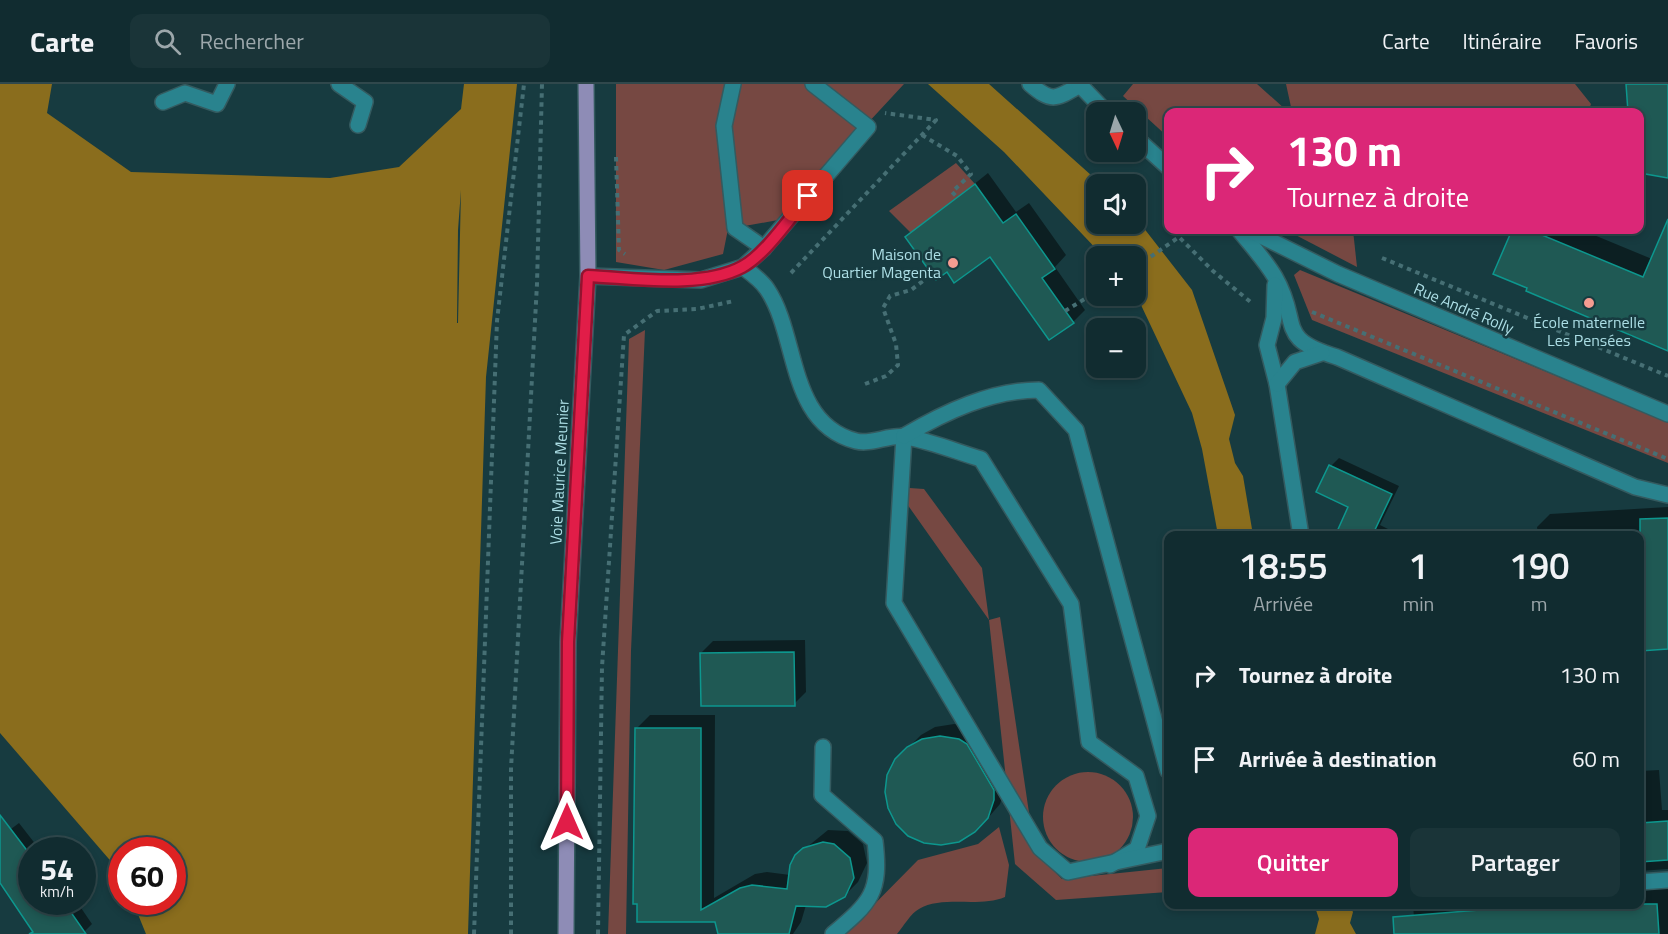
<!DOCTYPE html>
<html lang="fr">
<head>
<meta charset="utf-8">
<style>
  body { margin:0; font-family:"Titillium Web",sans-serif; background:#1a3438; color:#f1f3f6; height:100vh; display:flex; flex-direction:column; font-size:22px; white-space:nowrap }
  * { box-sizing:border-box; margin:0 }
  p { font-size:20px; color:#9ca7ab }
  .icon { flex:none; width:33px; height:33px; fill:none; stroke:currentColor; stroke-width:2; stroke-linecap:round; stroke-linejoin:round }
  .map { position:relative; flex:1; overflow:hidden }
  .details { position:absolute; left:1164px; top:447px; width:480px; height:378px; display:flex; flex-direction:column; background:#112c30; border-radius:12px; box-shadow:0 3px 9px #0003,0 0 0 2px #30484c }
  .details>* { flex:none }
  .top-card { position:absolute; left:1164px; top:24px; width:480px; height:126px; border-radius:12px; box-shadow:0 3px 9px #0003,0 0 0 2px #30484c; background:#db2777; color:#fff; overflow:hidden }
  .needle { width:39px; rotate:176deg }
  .tools { position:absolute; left:1086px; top:18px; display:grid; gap:12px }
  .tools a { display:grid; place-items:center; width:60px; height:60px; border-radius:12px; background:#112c30; box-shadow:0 3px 9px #0003,0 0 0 2px #30484c; font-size:30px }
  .speed { position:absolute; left:18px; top:753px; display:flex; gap:12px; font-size:30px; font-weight:700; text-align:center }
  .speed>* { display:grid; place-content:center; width:78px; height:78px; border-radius:50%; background:#112c30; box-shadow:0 3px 9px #0003,0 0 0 2px #30484c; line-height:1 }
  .speed small { font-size:15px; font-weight:400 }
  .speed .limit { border:9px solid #d22; background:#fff; color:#111 }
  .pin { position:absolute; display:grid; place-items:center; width:51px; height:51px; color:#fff; margin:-26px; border-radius:12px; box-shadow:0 3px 9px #0006 }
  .me { position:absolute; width:66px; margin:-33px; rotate:0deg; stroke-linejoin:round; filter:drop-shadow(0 0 4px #0008) }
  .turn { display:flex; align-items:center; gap:21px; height:126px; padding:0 24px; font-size:27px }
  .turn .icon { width:78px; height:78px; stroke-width:2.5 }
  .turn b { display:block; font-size:42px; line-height:51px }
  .eta { display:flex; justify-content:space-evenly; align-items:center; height:102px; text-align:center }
  .eta b { font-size:36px; font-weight:600; line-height:42px }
  .button { display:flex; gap:12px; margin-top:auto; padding:12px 24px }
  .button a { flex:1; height:69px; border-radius:12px; background:#db2777; color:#fff; font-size:24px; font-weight:600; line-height:69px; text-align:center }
  .button a+a { background:#1a3438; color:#f1f3f6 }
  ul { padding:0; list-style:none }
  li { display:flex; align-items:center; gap:18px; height:84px; padding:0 24px }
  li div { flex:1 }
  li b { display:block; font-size:22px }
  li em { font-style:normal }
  header { display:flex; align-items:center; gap:36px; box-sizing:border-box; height:84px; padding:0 30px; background:#112c30; border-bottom:2px solid #30484c }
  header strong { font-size:28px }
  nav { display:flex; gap:33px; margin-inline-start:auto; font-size:21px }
  .search { width:420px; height:54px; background:#1a3438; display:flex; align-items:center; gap:15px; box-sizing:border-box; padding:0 21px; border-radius:12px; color:#9ca7ab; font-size:22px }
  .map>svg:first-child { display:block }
  .green { fill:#764842 }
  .water { fill:#8a6d1d; fill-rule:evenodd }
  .shadow { fill:#0007 }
  .building { fill:#1f5954; stroke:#0d978e; stroke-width:1.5 }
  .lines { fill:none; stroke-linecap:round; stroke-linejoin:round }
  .minor-casing { stroke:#345a5f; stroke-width:18 }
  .major-casing { stroke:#345a5f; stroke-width:18 }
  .path { stroke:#466f74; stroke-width:4; stroke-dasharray:4.5 4.5; stroke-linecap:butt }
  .minor { stroke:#29838e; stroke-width:15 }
  .major { stroke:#8e8cb6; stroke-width:15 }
  .route-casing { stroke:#92132f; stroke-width:15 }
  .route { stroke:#e11d48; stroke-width:10 }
  .poi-dot { fill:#f59c91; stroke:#173b40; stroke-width:2 }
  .labels { text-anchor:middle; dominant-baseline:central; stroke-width:5; stroke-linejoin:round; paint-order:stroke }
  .poi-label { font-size:16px; fill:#acdee5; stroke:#173b40; text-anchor:end }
  .street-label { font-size:16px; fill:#acdee5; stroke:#173b40 }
</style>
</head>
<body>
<header>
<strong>Carte</strong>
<div class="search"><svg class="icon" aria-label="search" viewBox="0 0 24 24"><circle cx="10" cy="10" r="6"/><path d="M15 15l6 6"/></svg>Rechercher</div>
<nav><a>Carte</a><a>Itinéraire</a><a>Favoris</a></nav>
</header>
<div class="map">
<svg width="1668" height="850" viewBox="0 0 1668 850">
  <rect width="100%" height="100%" fill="#173b40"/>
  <g class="green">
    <path d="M616,0H904L778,136L728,145L723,170L664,186L616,178Z"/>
    <path d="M1133,0H1257L1285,25L1291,23L1286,0H1575L1591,20L1588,28H1168V53L1123,12Z"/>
    <path d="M956,79L975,100L911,149L889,127Z"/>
    <path d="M1286,146H1353L1357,183Z"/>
    <path d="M1300,186L1668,338V379L1312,236L1294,191Z"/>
    <path d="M645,246L631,567L626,850H608L629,255Z"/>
    <path d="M895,403L924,405L982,484L989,536L1000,533L1035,769L1062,795L1168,784V808L1056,816L1015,780L989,536Z"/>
    <circle cx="1088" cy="733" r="45"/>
    <path d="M999,743L1009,781L1005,813C980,824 943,811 919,825C911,829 903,843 897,850H845L918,776L978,760Z"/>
  </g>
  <g class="water">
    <path d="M0,0H52L47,29L131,88L330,94L399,83L461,25L464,0H517L486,293L468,850H146L133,818H172V766H122L121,789L0,649ZM461,106L458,239H457L458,146Z"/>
    <path d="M928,0H989L1101,100H1096V140H1136V134L1192,206L1235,331L1229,355L1235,379L1243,392L1253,451H1218L1202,365L1192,329L1141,221L1134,212L1136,172H1103L1004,68Z"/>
    <path d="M1306,821H1349L1353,828L1350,839L1356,850H1315L1319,835L1316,826Z"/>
  </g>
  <g class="shadow">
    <path d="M1628,0H1668V92L1640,87L1642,44H1640V28H1629Z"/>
    <path d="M988,89L1016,128L1029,119L1066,171L1055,183L1085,226L1073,238L990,171L947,186L907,154Z"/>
    <path d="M1668,139V265L1495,189L1513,146H1582L1652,175Z"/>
    <path d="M1339,374L1399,402L1380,441L1402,452H1336L1350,422L1331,382Z"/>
    <path d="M1668,423V563L1640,565V452H1538L1537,443L1550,430Z"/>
    <path d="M805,556L806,608L794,620L701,569L713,557Z"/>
    <path d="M650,631H715L714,814L755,790L767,788L790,791L796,772L828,746L848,747L863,760L867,779L858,798L844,812L806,821L801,838L793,850H722L716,836L638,837L636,645Z"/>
    <path d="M954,640L972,643L1006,702L1000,720L988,734L896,676L921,651L935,643Z"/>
    <path d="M1659,686L1662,726H1668V785L1640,787V687Z"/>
    <path d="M0,730L11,745L19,739L40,766H32V818H67L70,822L77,818L92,840L84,848L32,850L34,847L0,797Z"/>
    <path d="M1668,795V850H1415L1413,820H1640V797Z"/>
  </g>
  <g class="building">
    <path d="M1626,0H1668V94L1640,89V28H1628Z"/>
    <path d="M975,100L1003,139L1016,130L1055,185L1042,194L1074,239L1049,256L990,173L954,199L947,188L936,196L905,153Z"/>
    <path d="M1668,135V267L1526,207L1527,204L1493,190L1512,146H1530L1643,193Z"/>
    <path d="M1329,381L1392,410L1372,452H1335L1348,423L1316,408Z"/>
    <path d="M1668,434V565L1640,567V435Z"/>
    <path d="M794,568L795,622H701L700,569Z"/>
    <path d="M635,644H701V826L740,804L752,801L787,805L790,781L795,771L803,764L823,758L834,760L850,774L854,794L845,813L826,823L796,822L789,850H718L715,838H637V820H633Z"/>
    <path d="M940,652L959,655L967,660L994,706V716L988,734L975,748L959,758L941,761L924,759L908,752L896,740L888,724L885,708L887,691L895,675L907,663L922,655Z"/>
    <path d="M0,731L32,773V818H54L62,828L68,824L86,850H29L33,848L0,799Z"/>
    <path d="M1668,737V776L1640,778V739Z"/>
    <path d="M1553,820H1657L1659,850H1394L1393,833Z"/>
  </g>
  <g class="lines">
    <g class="minor-casing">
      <g id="minor">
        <path d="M339,0L365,18L358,41"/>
        <path d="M733,0L724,42L735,144L764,164"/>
        <path d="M1030,0C1052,19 1056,15 1080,1"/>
        <path d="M1079,0L1106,28"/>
        <path d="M163,18L185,9L217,20L227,0"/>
        <path d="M1136,54L1168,83"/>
        <path d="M1239,146C1251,161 1265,176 1275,193C1302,240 1274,254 1337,273L1635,403L1668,411"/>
        <path d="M1249,146L1338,190L1668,330"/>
        <path d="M743,183C751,189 761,196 767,205C799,252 787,339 856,357C871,361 890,350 906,353C931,357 957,368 981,375L1071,520L1089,658L1136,692L1148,732L1137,765L1110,781"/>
        <path d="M588,192L701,196L743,183L764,164L868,43L813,0"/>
        <path d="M1275,201L1274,234L1267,261L1277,300L1301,452"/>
        <path d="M1277,300L1295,278L1322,269"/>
        <path d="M904,352L894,519L1040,764L1068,788L1168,767"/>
        <path d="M904,352C945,328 991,306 1039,306L1076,346L1168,687"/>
        <path d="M823,663L822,711L875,757C881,809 871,818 833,850"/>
        <path d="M1640,798L1668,796"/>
      </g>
    </g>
    <g class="major-casing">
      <path id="major" d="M566,850L568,558L588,192L586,0"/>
    </g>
    <g class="path">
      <path d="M922,51L957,72L971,90L952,108L958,114"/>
      <path d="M616,73L619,166L625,170"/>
      <path d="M1382,174L1668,292"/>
      <path d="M1136,183L1179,153L1213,187L1253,220"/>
      <path d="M791,189L936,36L885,29"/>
      <path d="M1065,227L1096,208"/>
      <path d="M1312,228L1668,375"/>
      <path d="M865,300L886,292L898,281L896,260L883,224L890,212L911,206L928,193"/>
      <path d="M474,850L497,237L524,0"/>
      <path d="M511,850V685L537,200L542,0"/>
      <path d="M598,850L602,583L624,251L657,227L697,225L734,217"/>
    </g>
    <use href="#minor" class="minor"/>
    <use href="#major" class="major"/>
  </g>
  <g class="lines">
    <g class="route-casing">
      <path id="route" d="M567,738L568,558L588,192C634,194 701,205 742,183C765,171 791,132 808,112"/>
    </g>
    <use href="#route" class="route"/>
  </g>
  <g class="poi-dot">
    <circle cx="953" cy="179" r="6"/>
    <circle cx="1589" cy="219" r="6"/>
  </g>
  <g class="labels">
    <g class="poi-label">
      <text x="941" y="170">Maison de<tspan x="941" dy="18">Quartier Magenta</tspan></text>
      <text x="1589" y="238" text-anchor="middle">École maternelle<tspan x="1589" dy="18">Les Pensées</tspan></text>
    </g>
    <g class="street-label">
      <text transform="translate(1464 224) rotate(23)">Rue André Rolly</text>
      <text transform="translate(559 388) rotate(-87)">Voie Maurice Meunier</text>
    </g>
  </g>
</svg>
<div class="tools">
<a><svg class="needle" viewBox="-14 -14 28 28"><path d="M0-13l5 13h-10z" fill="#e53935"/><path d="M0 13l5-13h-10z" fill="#9ca7ab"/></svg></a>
<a><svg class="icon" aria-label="sound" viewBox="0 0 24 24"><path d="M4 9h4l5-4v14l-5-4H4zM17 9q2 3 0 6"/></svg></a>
<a>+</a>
<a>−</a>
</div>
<div class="speed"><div>54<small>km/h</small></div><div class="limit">60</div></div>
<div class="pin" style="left:808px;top:112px;background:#d93025"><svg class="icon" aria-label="arrive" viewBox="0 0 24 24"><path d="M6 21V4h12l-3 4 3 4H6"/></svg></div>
<svg class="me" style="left:567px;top:738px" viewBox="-20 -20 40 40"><path d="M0-17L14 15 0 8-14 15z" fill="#e11d48" stroke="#fff" stroke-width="4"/></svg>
<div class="top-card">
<div class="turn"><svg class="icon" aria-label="right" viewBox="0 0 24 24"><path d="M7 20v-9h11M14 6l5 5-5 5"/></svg><div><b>130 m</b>Tournez à droite</div></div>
</div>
<section class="details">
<div class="eta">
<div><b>18:55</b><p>Arrivée</p></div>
<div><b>1</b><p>min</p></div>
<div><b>190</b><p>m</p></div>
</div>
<ul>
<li><svg class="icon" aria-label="right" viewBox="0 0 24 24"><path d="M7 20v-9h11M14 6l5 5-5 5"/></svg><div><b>Tournez à droite</b></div><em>130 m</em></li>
<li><svg class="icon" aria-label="arrive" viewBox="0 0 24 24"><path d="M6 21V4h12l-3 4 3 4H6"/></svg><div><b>Arrivée à destination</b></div><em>60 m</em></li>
</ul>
<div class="button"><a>Quitter</a><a>Partager</a></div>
</section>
</div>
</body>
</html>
